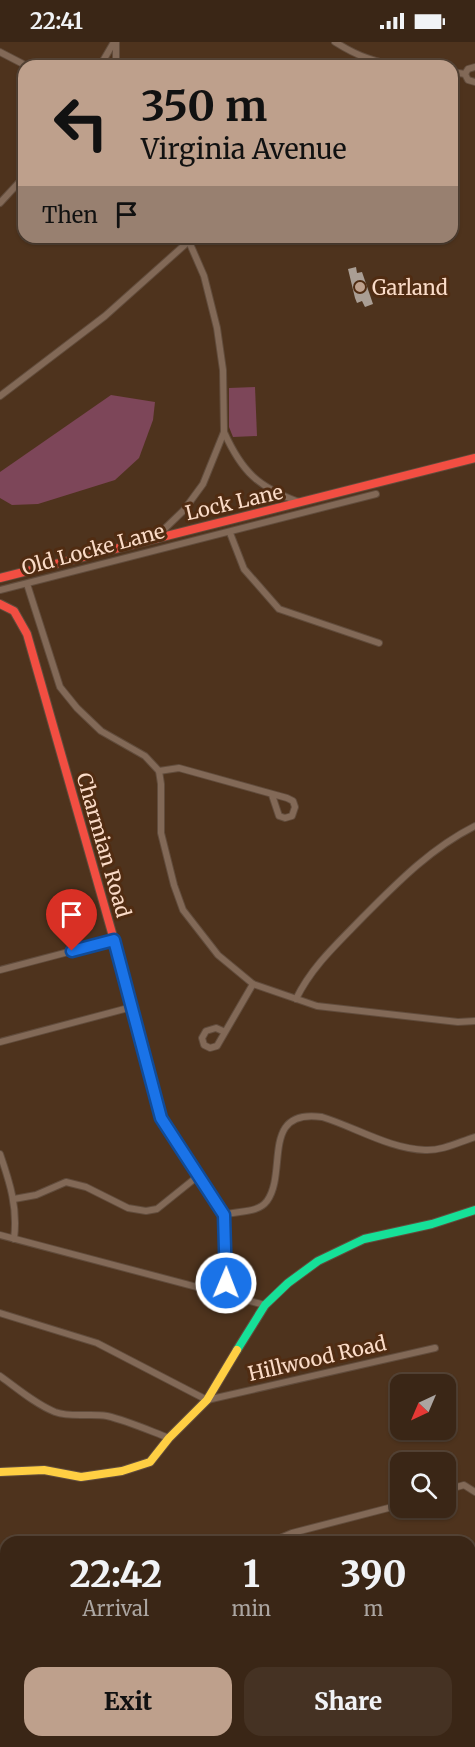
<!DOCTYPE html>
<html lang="en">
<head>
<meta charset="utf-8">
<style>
  body { margin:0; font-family:Merriweather,serif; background:#453223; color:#f1f3f6; height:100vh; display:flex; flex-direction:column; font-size:22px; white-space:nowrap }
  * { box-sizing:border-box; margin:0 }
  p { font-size:20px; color:#aba5a1 }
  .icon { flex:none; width:33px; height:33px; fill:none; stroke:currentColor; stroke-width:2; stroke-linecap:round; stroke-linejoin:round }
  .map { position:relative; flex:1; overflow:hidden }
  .sheet { position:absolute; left:0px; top:1494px; width:476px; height:212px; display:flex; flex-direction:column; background:#3a2616; border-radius:18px 18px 0 0; box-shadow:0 2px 4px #0004,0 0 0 2px #544335 }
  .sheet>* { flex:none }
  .top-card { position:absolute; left:18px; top:18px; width:440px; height:183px; border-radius:18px; box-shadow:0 2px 4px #0004,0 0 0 2px #544335; background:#bea08c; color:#111; overflow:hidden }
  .needle { width:39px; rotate:224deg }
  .tools { position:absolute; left:390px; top:1332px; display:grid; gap:12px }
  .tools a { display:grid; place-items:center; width:66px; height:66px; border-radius:12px; background:#3a2616; box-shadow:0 2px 4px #0004,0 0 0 2px #544335; font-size:30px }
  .pin { position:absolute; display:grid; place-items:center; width:51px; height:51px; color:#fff; margin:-62px -26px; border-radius:50% 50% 50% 0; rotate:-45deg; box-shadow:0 0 6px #0007 }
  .pin .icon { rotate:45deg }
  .me { position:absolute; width:66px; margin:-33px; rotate:1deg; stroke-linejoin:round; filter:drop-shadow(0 0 4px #0008) }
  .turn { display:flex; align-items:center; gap:21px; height:126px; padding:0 24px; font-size:27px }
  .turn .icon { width:78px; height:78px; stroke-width:2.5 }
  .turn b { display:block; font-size:42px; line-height:51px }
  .then { display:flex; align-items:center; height:57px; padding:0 24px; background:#0003; gap:12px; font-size:22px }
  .eta { display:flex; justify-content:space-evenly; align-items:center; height:102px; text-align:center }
  .eta b { font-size:36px; font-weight:800; line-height:42px }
  .action { display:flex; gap:12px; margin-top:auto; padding:12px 24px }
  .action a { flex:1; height:69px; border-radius:18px; background:#bea08c; color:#111; font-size:24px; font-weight:800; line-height:69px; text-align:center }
  .action a+a { background:#453223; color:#f1f3f6 }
  .status { display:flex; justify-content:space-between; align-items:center; height:42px; padding:0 30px; background:#3a2616; direction:ltr }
  .status svg { height:16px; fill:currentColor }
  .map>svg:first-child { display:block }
  .green { fill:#7d4659 }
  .building { fill:#aa9e94 }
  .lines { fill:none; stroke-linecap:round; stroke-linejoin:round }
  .street-casing { stroke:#614c3c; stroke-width:8 }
  .fast-casing { stroke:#614c3c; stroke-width:10 }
  .slow-casing { stroke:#614c3c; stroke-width:10 }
  .jam-casing { stroke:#614c3c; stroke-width:10 }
  .street { stroke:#826957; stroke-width:6 }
  .fast { stroke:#16e098; stroke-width:8 }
  .slow { stroke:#ffcf43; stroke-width:8 }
  .jam { stroke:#f24e42; stroke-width:8 }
  .route-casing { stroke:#114b97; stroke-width:15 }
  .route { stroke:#1a73e8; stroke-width:10 }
  .poi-dot { fill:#bea08c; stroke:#502c12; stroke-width:2 }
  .labels { text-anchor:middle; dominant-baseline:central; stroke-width:6; stroke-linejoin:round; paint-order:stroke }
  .poi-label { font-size:20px; fill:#fadbc7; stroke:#502c12; text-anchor:start }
  .street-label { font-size:20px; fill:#fadbc7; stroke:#502c12 }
</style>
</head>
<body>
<div class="status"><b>22:41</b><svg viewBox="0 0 49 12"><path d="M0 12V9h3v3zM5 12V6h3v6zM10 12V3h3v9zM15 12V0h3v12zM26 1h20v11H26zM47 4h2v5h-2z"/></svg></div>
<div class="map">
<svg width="475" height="1705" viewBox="0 0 475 1705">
  <rect width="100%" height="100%" fill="#4e331d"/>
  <g class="green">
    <path d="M255,345L257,394L233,395L229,385V346Z"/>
    <path d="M111,353L155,360L153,378L139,416L115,438L38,462L12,463L0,456V430Z"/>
  </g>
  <path class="building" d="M356,225L357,231L362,230L373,262L365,265L362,259L357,261L355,256L348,227Z"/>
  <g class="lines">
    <g class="street-casing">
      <g id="street">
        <path d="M116,0V24"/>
        <path d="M335,0C357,14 376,21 401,24"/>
        <path d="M0,10L27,24"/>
        <path d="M100,24L114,0"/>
        <path d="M452,30L465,32L468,38L475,40"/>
        <path d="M465,32L468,27L475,25"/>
        <path d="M0,161L24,135"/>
        <path d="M0,354L105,274L189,199"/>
        <path d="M224,390C242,430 258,445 299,460"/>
        <path d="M230,491L244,527L279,567L379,601"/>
        <path d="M156,495L184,468L203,442L224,390L223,328L217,286L204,234L187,195"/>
        <path d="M27,542L60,645L77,666L101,689L145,714L159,729L161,742V791L174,843L183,868L218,913L253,942L317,964L458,980L475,979"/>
        <path d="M0,548L376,452"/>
        <path d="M159,729L179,726L287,756L293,759L295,765L292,774L285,776L279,774L272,753"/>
        <path d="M0,928L114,898"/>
        <path d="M296,957C312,924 338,901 363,875C397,841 431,806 475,784"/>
        <path d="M225,990L216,986L206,989L202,996L204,1003L210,1006L217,1004L253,942"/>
        <path d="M0,1000L132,965"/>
        <path d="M0,1112C10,1141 18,1166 14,1197"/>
        <path d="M14,1157L36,1153L66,1140L86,1145L128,1166L146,1169L157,1167L198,1134"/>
        <path d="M224,1173C238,1168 257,1172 267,1159C288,1130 260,1066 322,1075C355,1085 390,1107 425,1108C442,1109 459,1100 475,1095"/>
        <path d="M0,1193L265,1263"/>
        <path d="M0,1271L97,1301L207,1358L435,1306"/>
        <path d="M0,1334C17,1346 35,1362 55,1370C72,1376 89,1371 107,1374C128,1379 148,1388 169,1396"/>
        <path d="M446,1448L464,1443L475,1450"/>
        <path d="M271,1500L292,1491L400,1463"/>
        <path d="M470,1584L475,1579"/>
        <path d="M0,1611H6"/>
        <path d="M273,1700L274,1705"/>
        <path d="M157,1705L181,1700"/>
      </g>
    </g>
    <g class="fast-casing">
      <g id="fast">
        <path d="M120,919L161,1076L224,1173L227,1210L225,1252"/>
        <path d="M237,1308L265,1263L288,1241L318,1219L364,1197L432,1182L475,1168"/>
      </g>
    </g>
    <g class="slow-casing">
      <path id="slow" d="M0,1430L44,1428L81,1435L122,1429L150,1420L169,1396L207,1358L237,1308"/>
    </g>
    <g class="jam-casing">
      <g id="jam">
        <path d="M0,536L475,416"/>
        <path d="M0,562L14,569L27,592L120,919"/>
      </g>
    </g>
    <use href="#street" class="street"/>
    <use href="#fast" class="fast"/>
    <use href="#slow" class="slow"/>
    <use href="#jam" class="jam"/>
  </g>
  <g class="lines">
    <g class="route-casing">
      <path id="route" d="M72,909L114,898L161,1076L224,1173L226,1241"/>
    </g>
    <use href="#route" class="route"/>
  </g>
  <circle class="poi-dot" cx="360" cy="245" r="6"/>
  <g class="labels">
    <g class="poi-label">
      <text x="372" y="245">Garland</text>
    </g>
    <g class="street-label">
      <text transform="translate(234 460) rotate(-13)">Lock Lane</text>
      <text transform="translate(93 507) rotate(-15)">Old Locke Lane</text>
      <text transform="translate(104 803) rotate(74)">Charmian Road</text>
      <text transform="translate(317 1316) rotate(-13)">Hillwood Road</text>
    </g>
  </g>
</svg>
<div class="tools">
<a><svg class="needle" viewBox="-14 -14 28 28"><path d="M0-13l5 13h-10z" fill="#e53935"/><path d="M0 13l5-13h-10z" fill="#aba5a1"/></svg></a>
<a><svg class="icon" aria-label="search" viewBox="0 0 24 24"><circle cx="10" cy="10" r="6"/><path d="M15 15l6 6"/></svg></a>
</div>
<div class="pin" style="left:72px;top:909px;background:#d93025"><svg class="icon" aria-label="arrive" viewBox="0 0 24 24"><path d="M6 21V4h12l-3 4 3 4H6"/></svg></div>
<svg class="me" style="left:226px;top:1241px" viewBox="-20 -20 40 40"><circle r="17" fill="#1a73e8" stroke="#fff" stroke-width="3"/><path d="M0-11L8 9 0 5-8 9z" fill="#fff"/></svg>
<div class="top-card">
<div class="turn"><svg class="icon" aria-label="left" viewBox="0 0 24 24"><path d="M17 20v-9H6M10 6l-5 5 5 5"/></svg><div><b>350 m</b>Virginia Avenue</div></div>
<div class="then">Then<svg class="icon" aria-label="arrive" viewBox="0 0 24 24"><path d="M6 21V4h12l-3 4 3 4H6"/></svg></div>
</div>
<section class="sheet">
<div class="eta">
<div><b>22:42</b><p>Arrival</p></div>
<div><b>1</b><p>min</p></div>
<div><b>390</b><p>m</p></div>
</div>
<div class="action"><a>Exit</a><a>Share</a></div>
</section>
</div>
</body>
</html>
